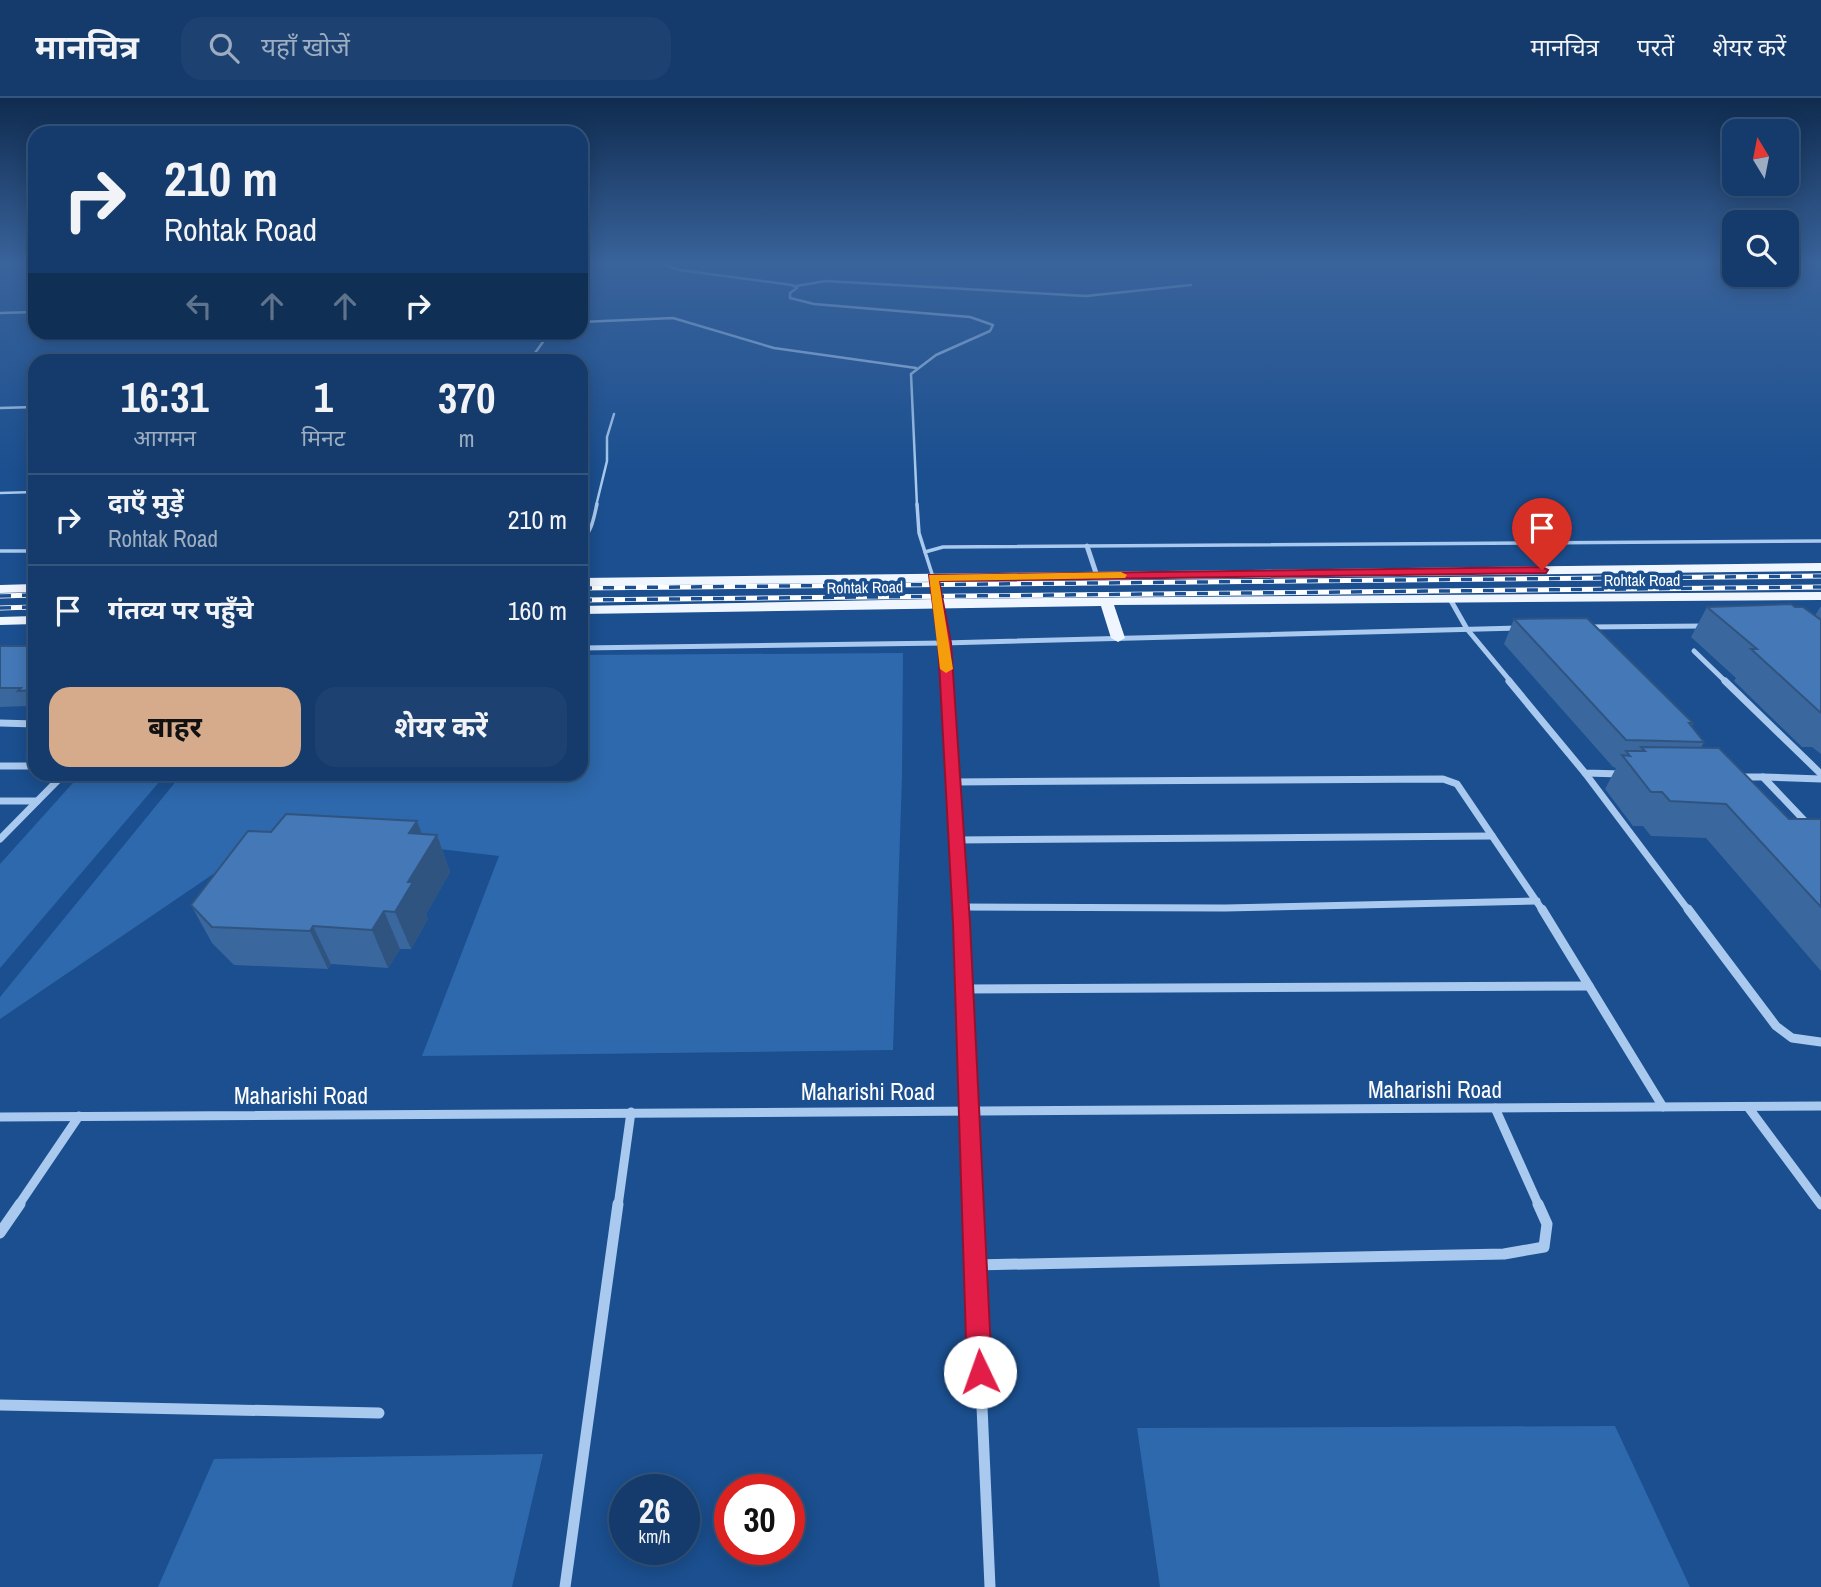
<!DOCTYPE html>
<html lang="hi">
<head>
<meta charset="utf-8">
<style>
  body { margin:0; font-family:"Archivo Narrow","Noto Sans Devanagari",sans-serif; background:#1d4271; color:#f1f3f6; height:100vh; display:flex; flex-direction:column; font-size:26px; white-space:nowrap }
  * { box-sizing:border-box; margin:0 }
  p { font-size:23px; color:#9dadc1 }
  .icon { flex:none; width:38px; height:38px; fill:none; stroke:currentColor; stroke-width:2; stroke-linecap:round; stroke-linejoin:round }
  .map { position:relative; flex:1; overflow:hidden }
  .drawer { position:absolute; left:28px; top:256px; width:560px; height:427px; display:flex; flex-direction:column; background:#143b6b; border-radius:21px; box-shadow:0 4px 18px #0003,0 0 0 2px #33557e }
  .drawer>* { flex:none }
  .banner { position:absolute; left:28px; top:28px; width:560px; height:214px; border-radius:21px; box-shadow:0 4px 18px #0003,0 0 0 2px #33557e; background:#143b6b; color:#f1f3f6; overflow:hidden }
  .needle { width:46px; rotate:350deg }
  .buttons { position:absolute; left:1722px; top:21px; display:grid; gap:14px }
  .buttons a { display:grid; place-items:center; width:77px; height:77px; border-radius:14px; background:#143b6b; box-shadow:0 4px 18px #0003,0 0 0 2px #33557e; font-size:35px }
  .speed { position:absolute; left:609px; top:1376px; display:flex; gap:14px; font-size:35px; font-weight:700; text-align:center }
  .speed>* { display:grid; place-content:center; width:91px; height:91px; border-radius:50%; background:#143b6b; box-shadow:0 4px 18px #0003,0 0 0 2px #33557e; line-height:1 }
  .speed small { font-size:18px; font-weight:400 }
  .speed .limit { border:10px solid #d22; background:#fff; color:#111 }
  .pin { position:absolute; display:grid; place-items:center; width:60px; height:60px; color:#fff; margin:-72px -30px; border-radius:50% 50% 50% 0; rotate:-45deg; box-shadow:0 0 7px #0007 }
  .pin .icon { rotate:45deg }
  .me { position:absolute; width:77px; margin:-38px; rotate:357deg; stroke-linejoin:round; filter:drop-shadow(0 0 5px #0008) }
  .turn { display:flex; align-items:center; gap:24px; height:147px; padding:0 21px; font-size:32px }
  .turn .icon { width:91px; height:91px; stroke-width:2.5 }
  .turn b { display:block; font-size:49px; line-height:60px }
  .lanes { display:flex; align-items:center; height:66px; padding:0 21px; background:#0003; justify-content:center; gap:35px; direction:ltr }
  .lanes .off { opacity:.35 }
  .eta { display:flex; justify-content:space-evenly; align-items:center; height:119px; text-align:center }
  .eta b { font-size:42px; font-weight:700; line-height:49px }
  .action { display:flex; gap:14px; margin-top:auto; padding:14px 21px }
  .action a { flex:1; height:80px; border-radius:21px; background:#d6ab8b; color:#111; font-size:28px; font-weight:700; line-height:80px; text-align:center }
  .action a+a { background:#1d4271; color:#f1f3f6 }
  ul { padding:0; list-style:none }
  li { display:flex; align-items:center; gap:21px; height:91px; padding:0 21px; border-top:2px solid #33557e }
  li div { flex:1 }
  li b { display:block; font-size:26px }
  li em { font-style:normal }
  header { display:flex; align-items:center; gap:42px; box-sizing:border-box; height:98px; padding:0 35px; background:#143b6b; border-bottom:2px solid #33557e }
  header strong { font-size:33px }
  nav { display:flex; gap:38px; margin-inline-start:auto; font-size:24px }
  .search { width:490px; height:63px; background:#1d4271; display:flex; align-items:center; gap:18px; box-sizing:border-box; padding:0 24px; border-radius:21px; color:#9dadc1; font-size:26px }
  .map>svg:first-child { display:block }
  .green { fill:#2e69ad }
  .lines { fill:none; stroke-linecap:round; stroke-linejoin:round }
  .lane-far1 { stroke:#a9c9ee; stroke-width:2.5 }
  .lane { stroke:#a9c9ee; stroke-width:3.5 }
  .street-far3 { stroke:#a9c9ee; stroke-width:5 }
  .street-far2 { stroke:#a9c9ee; stroke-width:7 }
  .street-far1 { stroke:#a9c9ee; stroke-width:9 }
  .street { stroke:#a9c9ee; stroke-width:11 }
  .primary { fill:#f0f6ff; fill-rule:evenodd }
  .rail-casing { stroke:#fff; stroke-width:5 }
  .rail { stroke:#1b4f8f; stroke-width:3.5; stroke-dasharray:11; stroke-linecap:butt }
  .wall { fill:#3a679d }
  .shaded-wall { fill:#305480 }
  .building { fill:#4478b7; stroke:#305480; stroke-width:2 }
  .route { fill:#e11d48; stroke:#92132f; stroke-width:2 }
  .slow { fill:#f59e0b }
  .labels { text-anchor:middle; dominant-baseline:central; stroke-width:7; stroke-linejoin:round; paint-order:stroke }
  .far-street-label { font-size:16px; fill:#fff; stroke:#1b4f8f }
  .near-street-label { font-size:23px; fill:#fff; stroke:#1b4f8f }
</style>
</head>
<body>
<header>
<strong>मानचित्र</strong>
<div class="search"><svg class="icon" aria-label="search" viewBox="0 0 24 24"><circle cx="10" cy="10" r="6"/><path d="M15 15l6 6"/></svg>यहाँ खोजें</div>
<nav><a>मानचित्र</a><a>परतें</a><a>शेयर करें</a></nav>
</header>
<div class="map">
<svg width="1821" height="1489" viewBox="0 0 1821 1489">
  <rect width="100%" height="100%" fill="#1b4f8f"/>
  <g class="green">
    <path d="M903,555L902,678L893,952L422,958L499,758L278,732L0,921V899L182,676H581V557Z"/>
    <path d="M81,676H166L0,870V766Z"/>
    <path d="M1615,1328L1690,1489H1160L1137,1330Z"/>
    <path d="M543,1356L512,1489H158L214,1361Z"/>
  </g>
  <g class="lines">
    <g class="lane-far1">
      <path d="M660,165L679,172L792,187L797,190L790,195V200L814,206L970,219L993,227L990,233L936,257L911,276L917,408"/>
      <path d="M796,188L826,183L1086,198L1191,187"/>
      <path d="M0,215L35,214"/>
      <path d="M581,224L673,220L774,250L916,270"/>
      <path d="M530,262L550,234"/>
      <path d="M0,310L35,309"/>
      <path d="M0,395L35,394"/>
      <path d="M596,408L607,363V339L614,316"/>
    </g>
    <g class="lane">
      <path d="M917,406L919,435L925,454"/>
      <path d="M581,442C592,435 594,418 597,406"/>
      <path d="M0,453H35"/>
      <path d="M936,505L933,479L925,454L943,449L1821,443"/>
    </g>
    <g class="street-far3">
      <path d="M1087,448L1097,478"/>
      <path d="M1450,501L1467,531L1511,584"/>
      <path d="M936,505L944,545L946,584"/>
      <path d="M1587,529L1705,528"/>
      <path d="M581,550L944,545L1519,530"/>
      <path d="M1694,553L1726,584"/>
    </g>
    <g class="street-far2">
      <path d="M946,583L960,813"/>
      <path d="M1509,583L1585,675L1622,676"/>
      <path d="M1725,583L1821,676"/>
      <path d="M0,625L35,626"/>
      <path d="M0,668H35"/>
      <path d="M1585,675L1689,813"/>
      <path d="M1739,679H1763L1821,740"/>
      <path d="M1763,679L1821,681"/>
      <path d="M953,684L1443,681L1457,686L1543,813"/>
      <path d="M0,703H37"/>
      <path d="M0,741L64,676"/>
      <path d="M956,742L1492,738"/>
      <path d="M961,809L1225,810L1537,803"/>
    </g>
    <g class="street-far1">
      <path d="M959,811L973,1108"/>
      <path d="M1542,811L1663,1009"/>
      <path d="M1688,811L1776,928L1792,940L1821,944"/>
      <path d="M964,891L1589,888"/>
      <path d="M1748,1009L1821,1107"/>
      <path d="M1495,1010L1539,1108"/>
      <path d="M0,1019L1821,1008"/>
      <path d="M18,1108L79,1018"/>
      <path d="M618,1108L631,1014"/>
    </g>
    <g class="street">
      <path d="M973,1106L990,1489"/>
      <path d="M0,1135L20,1106"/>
      <path d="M974,1167L1504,1156L1544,1149L1547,1126L1538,1106"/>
      <path d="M0,1307L379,1315"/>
      <path d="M565,1489L618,1106"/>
    </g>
    <g class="primary">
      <path d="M1821,465V473L581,488V480Z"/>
      <path d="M35,486V494L0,495V487Z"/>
      <path d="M1821,494V502L1114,507L1125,540L1118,544L1111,540L1101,508L581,516V508L936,501Z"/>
      <path d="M35,518V526L0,527V519Z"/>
    </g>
    <g class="rail-casing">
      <g id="rail">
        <path d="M581,490L1821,478"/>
        <path d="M0,498L35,497"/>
        <path d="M581,502L1821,489"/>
        <path d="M0,510L35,509"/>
      </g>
    </g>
    <use href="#rail" class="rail"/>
  </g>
  <g class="wall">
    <path d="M1707,509H1795L1815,518L1820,509H1821V656L1812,649H1802L1734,583L1736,580L1691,539Z"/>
    <path d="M1514,521L1693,625L1692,628L1704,644L1701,650L1789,721H1821V873L1706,740L1651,738L1643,728H1633L1605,691L1616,670L1613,669L1504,546Z"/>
    <path d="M0,548H35V610L29,611L27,608L0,609Z"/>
    <path d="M417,723L422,736L437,737L450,774L426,816L428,821L411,851H400L388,870L331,866L328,871L234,867L212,845L191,807L271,734Z"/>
  </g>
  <g class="shaded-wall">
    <path d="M417,723L428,752L437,737L450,774L426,816L428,821L411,851L395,814L409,735Z"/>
    <path d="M384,813L400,851L388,870L372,832Z"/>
    <path d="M313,828L331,866L328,871L310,833Z"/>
  </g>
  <g class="building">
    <path d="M1791,506L1795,509H1803L1821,522V615L1751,551H1757L1707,509Z"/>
    <path d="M1587,520L1693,625H1689L1704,644L1626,642L1514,521Z"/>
    <path d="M0,548H35V592L18,593L21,590H0Z"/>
    <path d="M1641,649L1719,650L1789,721H1821V809L1726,706L1670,703L1662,694H1651L1622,657L1630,658L1626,653H1645Z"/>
    <path d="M286,716L417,723L409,735L437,737L408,784H413L395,814L384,813L372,832L313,828L310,833L212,829L191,807L248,733L271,734Z"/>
  </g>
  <linearGradient id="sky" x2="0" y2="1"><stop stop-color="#0f2b4f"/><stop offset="0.44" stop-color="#39639b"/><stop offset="1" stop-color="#39639b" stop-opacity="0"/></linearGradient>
  <rect width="1821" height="374" fill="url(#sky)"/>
  <path class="route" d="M1542,469L1548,472L1546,475L939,483L951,545L970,825L992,1274L988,1283L980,1287L971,1283L967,1274L953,825L938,545L929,477Z"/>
  <path class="slow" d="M1121,474L1127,477L1125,480L939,483L953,571L946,575L940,571L929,477Z"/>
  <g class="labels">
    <g class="far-street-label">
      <text x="1642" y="482">Rohtak Road</text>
      <text transform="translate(865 489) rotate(-1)">Rohtak Road</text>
    </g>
    <g class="near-street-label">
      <text x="1435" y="991">Maharishi Road</text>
      <text x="868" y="993">Maharishi Road</text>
      <text x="301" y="997">Maharishi Road</text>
    </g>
  </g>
</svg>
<div class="buttons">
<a><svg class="needle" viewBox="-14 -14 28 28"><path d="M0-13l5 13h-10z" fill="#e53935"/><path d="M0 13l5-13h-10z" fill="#9dadc1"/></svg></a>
<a><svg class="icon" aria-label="search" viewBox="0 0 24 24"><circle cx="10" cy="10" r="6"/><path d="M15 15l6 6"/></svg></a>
</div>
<div class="speed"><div>26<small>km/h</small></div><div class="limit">30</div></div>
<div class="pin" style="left:1542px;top:472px;background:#d93025"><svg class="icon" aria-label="arrive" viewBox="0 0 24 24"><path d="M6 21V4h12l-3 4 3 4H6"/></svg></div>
<svg class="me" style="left:980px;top:1274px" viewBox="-20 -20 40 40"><circle r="19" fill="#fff"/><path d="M0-13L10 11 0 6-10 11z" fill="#e11d48"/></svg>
<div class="banner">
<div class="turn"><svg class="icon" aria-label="right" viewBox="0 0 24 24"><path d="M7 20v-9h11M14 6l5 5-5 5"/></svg><div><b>210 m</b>Rohtak Road</div></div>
<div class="lanes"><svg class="icon off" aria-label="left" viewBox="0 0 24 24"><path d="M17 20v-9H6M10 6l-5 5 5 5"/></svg><svg class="icon off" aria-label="ahead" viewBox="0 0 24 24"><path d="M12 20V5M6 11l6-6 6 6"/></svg><svg class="icon off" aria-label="ahead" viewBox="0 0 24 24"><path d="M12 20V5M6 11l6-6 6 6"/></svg><svg class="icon" aria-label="right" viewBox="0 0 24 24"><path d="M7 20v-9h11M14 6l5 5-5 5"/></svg></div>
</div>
<section class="drawer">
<div class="eta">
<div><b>16:31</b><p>आगमन</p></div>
<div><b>1</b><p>मिनट</p></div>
<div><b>370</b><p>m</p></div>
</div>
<ul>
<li><svg class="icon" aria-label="right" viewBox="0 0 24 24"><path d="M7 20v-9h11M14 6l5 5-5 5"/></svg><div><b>दाएँ मुड़ें</b><p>Rohtak Road</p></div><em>210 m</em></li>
<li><svg class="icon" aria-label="arrive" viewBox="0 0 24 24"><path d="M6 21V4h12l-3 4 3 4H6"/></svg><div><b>गंतव्य पर पहुँचे</b></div><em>160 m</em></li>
</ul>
<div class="action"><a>बाहर</a><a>शेयर करें</a></div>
</section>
</div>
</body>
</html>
